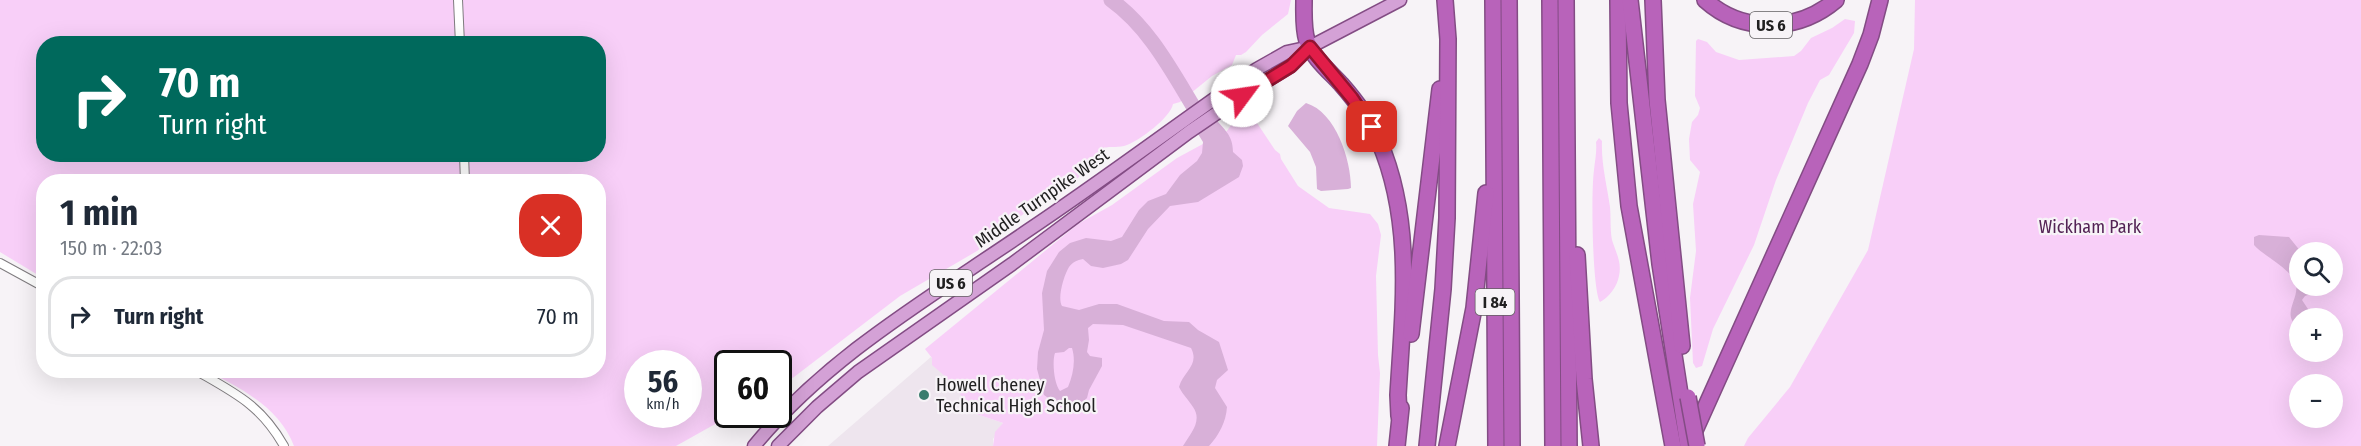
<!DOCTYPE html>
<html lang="en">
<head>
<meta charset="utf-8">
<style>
  body { margin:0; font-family:"Fira Sans Condensed",sans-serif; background:#f2f2f3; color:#1f2937; height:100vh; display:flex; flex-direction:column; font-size:22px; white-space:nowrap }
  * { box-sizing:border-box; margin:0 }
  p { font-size:20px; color:#747a83 }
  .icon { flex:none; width:33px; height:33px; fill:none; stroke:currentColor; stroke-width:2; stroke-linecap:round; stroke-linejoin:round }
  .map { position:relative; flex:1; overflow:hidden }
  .sheet { position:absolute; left:36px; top:174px; width:570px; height:204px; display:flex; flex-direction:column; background:#fff; border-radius:24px; box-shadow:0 6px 24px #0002 }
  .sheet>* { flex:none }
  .top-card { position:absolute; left:36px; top:36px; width:570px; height:126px; border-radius:24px; box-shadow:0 6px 24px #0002; background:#00695c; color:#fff; overflow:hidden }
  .fabs { position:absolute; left:2289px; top:242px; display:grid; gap:12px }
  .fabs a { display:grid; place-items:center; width:54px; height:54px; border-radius:50%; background:#fff; box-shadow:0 6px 24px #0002; font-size:30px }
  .speed { position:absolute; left:624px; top:350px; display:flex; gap:12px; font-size:30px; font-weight:700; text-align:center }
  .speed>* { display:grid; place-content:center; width:78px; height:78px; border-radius:50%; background:#fff; box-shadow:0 6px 24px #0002; line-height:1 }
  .speed small { font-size:15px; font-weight:400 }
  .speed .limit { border:3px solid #111; border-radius:9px; background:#fff; color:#111 }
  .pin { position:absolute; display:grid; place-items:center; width:51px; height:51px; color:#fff; margin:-26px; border-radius:12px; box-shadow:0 3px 9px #0006 }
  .me { position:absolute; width:66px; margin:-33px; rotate:59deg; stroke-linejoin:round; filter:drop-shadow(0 0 4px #0008) }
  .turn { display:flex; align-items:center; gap:21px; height:126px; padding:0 24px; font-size:27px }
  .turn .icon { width:78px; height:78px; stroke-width:2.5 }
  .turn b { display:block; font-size:42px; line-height:51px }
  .round { display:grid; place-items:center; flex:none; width:63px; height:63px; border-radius:24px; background:#f2f2f3 }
  .summary { display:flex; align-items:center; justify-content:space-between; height:102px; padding:0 24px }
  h1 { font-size:36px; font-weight:700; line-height:45px }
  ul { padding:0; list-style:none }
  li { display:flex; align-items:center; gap:18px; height:81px; margin:0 12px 9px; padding:0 12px; border:3px solid #e0e1e3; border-radius:24px }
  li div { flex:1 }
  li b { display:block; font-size:22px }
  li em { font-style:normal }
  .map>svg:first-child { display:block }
  .built { fill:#eee5ee }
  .green { fill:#f8cff8; fill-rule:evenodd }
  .water { fill:#d8b0d8; fill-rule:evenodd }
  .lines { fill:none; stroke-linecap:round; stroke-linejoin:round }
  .river { stroke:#d8b0d8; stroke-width:15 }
  .minor-casing { stroke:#7f7c7f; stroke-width:10 }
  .primary-casing { stroke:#834c84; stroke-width:15 }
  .motorway-casing { stroke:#834c84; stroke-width:18 }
  .minor { stroke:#fff; stroke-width:8 }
  .primary { stroke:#d4a1d6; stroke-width:12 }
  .motorway { stroke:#b863ba; stroke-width:15 }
  .motorway-bridge-casing { stroke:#834c84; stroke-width:18; stroke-linecap:butt }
  .motorway-bridge { stroke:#b863ba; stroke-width:15 }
  .route-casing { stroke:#92132f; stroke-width:15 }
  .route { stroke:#e11d48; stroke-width:10 }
  .poi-dot { fill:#3a7c6d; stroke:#f7f3f7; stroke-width:2 }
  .labels { text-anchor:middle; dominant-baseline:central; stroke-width:4.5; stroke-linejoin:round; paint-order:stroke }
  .shield { fill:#f7f3f7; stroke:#615f61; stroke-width:1.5 }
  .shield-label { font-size:16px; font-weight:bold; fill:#212021 }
  .street-label { font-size:18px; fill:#212021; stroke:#f7f3f7 }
  .park-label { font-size:18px; fill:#532355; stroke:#f7f3f7 }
  .poi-label { font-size:18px; fill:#212021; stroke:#f7f3f7; text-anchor:start }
</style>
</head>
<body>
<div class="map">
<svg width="2361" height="446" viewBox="0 0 2361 446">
  <rect width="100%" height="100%" fill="#f7f3f7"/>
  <path class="built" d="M931,357L976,414L1003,423L993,439V446H828Z"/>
  <g class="green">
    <path d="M0,0H1291L1288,14L1262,35L1246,52L1241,55H1236L1232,65L1212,76L1180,102L1173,104C1171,117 1139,141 1127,145C1119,148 1111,146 1103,148L1073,184L1041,200L977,251L900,296L794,377L779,386L778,363H728V414H733L676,446H294C280,408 242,389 208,371L598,370V182H44L43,278L0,252ZM44,44H598V154H44ZM638,363H688V414H638Z"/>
    <path d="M1915,0H2361V446H1744L1748,438L1790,387L1868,250L1914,49ZM2300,252H2332V285H2300ZM2300,318H2332V351H2300ZM2300,384H2332V417H2300Z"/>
    <path d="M1845,19L1855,21L1854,33L1829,75L1820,80L1808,103L1776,180L1754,245L1713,329L1702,366L1696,368L1693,363L1690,298L1696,251L1693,204L1700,172L1690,160L1689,139L1692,122L1698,115L1700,108L1695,96L1696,41L1698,39L1707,42L1716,52L1739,60L1794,56L1801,51L1811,38L1832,28Z"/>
    <path d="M1253,117L1275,150L1280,154L1281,159L1298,186L1329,208L1370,214L1378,224L1381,235L1376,276L1378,355L1380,373L1377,446H993L995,432L1003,423L976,414L946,377L932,365V358L925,349L1078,224L1112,205L1177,158L1227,131L1231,125Z"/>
    <path d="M1599,138L1602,141C1601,164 1607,185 1610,207C1611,217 1610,230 1612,240C1616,253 1622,262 1619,276C1617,287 1609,297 1600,302C1592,288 1591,190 1594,170C1595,160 1597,152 1596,142Z"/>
  </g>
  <g class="water">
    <path d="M1306,103C1336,112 1351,160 1351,188L1348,189L1321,191L1317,189L1316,167L1310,152L1288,126L1297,111Z"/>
    <path d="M1213,116C1223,129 1233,134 1233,152L1242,160L1243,166L1239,177L1198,202L1170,206L1148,229L1128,260L1121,264L1103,268L1091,266L1083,259C1077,260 1073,262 1069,267C1064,275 1057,298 1062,306L1079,310L1099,304H1117L1164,321L1189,322L1198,330L1219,342L1228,370L1217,380L1215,388L1227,407C1226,422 1219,435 1209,446H1183C1190,434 1203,421 1193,407C1188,399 1183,395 1179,387C1183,372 1200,365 1191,348L1123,325L1093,324L1088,328L1089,340L1087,352L1090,356L1102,358V366L1089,390L1087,398L1076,408L1061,407L1044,395L1037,369L1038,352L1044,330L1042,293L1047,271L1059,252L1070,243L1086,238L1111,241L1122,237L1139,210L1148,201L1166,194L1180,175L1197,161L1202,153L1203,142L1195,129ZM1069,348H1072C1076,361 1073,375 1068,387L1060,391C1054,384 1052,361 1055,353L1064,352Z"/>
    <path d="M2259,235L2289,237L2301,252L2300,285H2316L2313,293L2305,296L2302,300L2314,318H2300L2299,327C2278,315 2304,295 2294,280C2285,265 2265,257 2254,245V237Z"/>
  </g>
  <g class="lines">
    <path class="river" d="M1111,0C1153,30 1176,80 1203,122"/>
    <g class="minor-casing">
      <g id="minor">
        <path d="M458,0L460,44"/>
        <path d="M464,154L465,182"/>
        <path d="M0,263L44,287"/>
        <path d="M195,370C235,393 261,405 284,446"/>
      </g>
    </g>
    <g class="primary-casing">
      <g id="primary">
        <path d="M754,446C829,355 931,297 1027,231C1105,179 1180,122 1257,69L1287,52L1310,47"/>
        <path d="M778,446L817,407L858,372L1012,264L1189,132L1236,100L1291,66L1310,47L1400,0"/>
      </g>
    </g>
    <g class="motorway-casing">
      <g id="motorway">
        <path d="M1304,0C1304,13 1303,28 1307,41C1313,58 1329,71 1341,84C1356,101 1370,120 1379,141C1414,222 1403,309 1398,395L1399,416"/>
        <path d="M1493,0L1496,446"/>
        <path d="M1509,0L1512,446"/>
        <path d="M1550,0L1553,446"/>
        <path d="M1566,0L1569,446"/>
        <path d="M1618,0L1619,103L1629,206L1673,446"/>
        <path d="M1630,0L1660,264L1688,446"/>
        <path d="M1653,0L1657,100L1682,346"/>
        <path d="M1705,0C1743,34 1798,32 1836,0"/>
        <path d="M1577,255L1584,379L1591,446"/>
        <path d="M1411,334L1440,89"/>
        <path d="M1397,446L1401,408"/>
        <path d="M1427,446L1443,289L1447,218L1448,39L1445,0"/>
        <path d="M1447,446L1474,308L1486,193"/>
        <path d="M1688,446L1860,64L1871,35L1880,0"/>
      </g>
    </g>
    <use href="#minor" class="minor"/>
    <use href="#primary" class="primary"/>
    <use href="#motorway" class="motorway"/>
    <g class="motorway-bridge-casing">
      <path id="motorway-bridge" d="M1688,397L1697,446"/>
    </g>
    <use href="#motorway-bridge" class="motorway-bridge"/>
  </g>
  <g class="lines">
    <g class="route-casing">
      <path id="route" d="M1242,96L1291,66L1310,47L1352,98L1372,127"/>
    </g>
    <use href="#route" class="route"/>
  </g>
  <circle class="poi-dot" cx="924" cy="395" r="6"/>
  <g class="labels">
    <g class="shield">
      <rect x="1750" y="12" width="42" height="26" rx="4.5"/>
      <rect x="930" y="270" width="42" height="26" rx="4.5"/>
      <rect x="1475.5" y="289" width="39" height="26" rx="4.5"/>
    </g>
    <g class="shield-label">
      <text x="1771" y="25">US 6</text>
      <text x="951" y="283">US 6</text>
      <text x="1495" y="302">I 84</text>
    </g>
    <g class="street-label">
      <text transform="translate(1042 198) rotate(-35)">Middle Turnpike West</text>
    </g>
    <g class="park-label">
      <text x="2090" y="227">Wickham Park</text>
    </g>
    <g class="poi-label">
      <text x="936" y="385">Howell Cheney<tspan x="936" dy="21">Technical High School</tspan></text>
    </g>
  </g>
</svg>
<div class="fabs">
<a><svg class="icon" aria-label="search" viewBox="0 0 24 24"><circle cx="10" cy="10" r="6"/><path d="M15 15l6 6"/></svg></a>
<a>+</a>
<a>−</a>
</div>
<div class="speed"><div>56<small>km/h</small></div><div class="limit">60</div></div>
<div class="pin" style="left:1372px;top:127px;background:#d93025"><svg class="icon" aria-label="arrive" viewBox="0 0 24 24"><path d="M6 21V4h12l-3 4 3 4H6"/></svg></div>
<svg class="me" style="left:1242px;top:96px" viewBox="-20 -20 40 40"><circle r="19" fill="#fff"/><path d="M0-13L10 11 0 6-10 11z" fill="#e11d48"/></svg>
<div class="top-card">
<div class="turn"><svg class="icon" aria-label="right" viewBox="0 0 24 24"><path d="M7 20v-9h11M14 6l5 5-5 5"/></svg><div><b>70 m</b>Turn right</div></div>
</div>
<section class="sheet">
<div class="summary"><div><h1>1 min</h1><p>150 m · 22:03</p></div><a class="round" style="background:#d93025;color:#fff"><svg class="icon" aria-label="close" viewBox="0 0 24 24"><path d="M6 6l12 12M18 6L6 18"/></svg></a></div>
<ul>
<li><svg class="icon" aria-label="right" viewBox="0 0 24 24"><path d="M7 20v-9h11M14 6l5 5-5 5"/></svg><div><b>Turn right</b></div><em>70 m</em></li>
</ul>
</section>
</div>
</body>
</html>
